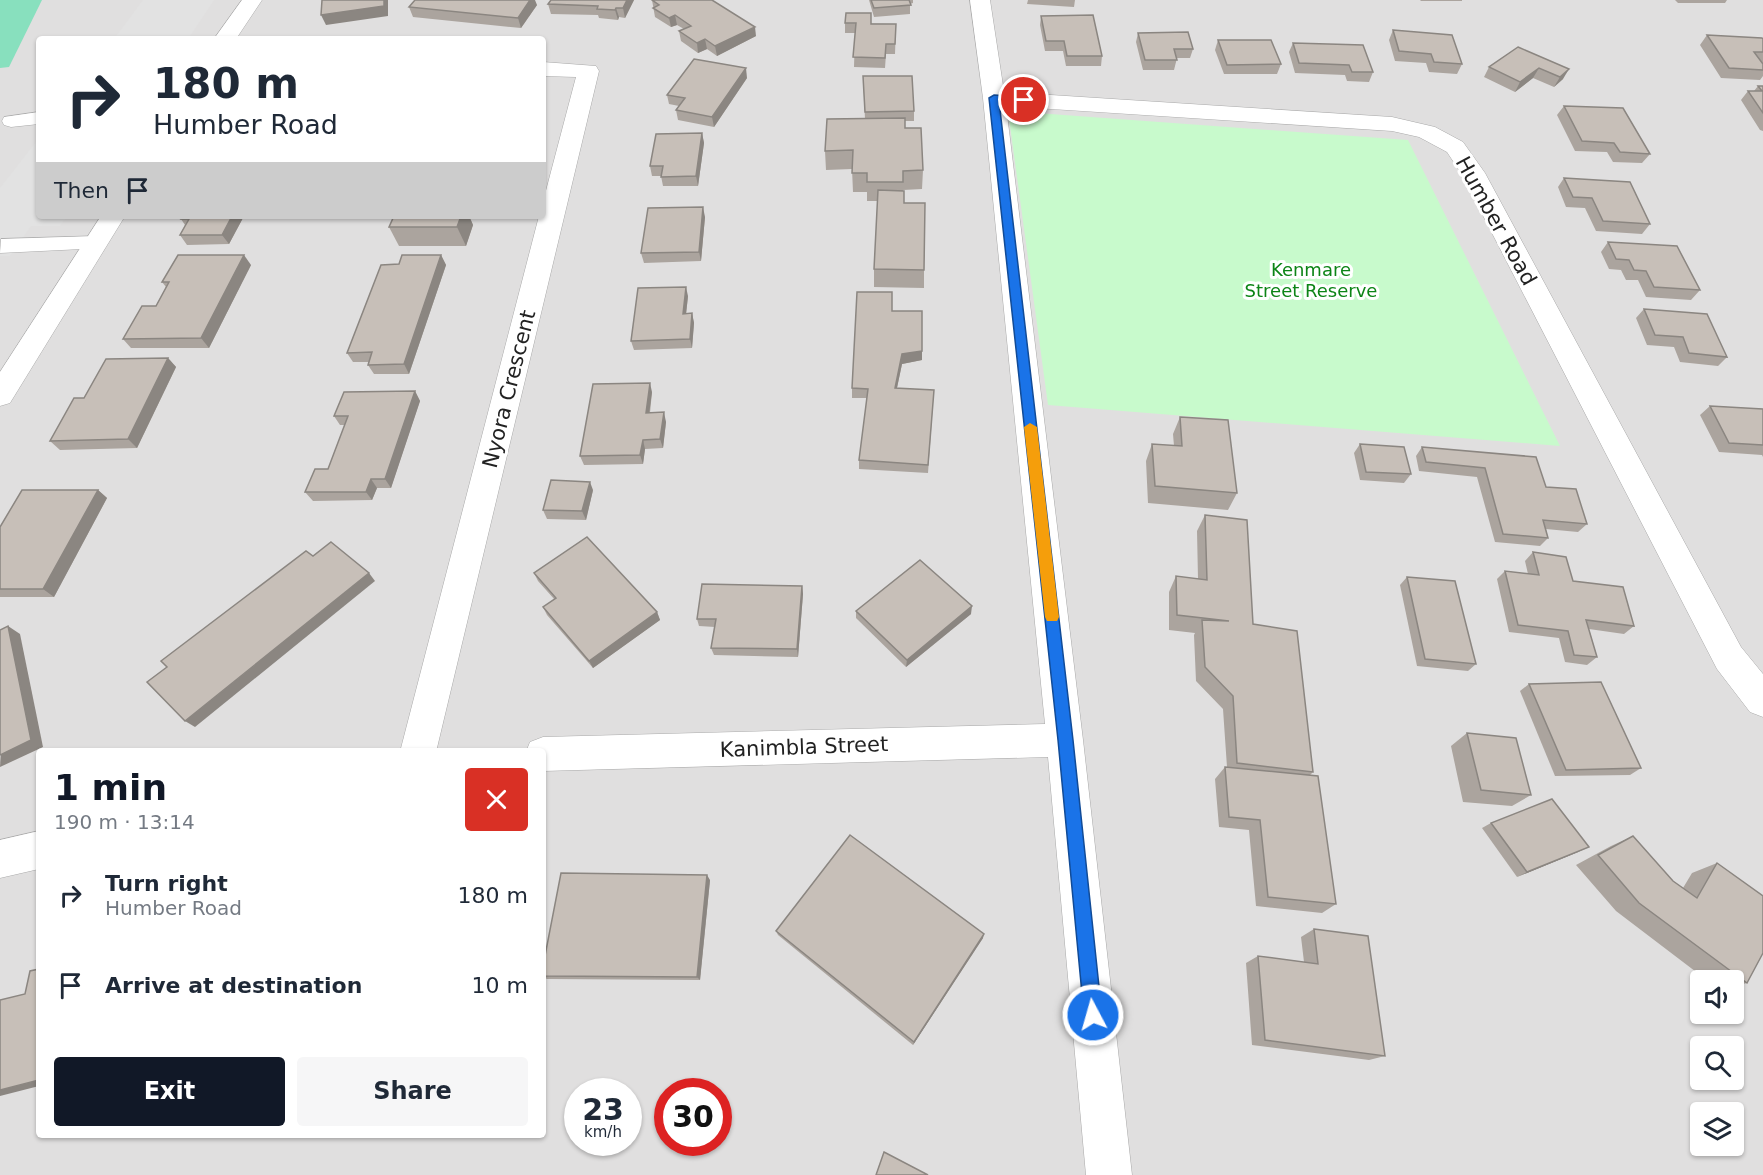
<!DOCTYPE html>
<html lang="en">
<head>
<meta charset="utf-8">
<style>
  body { margin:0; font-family:"DejaVu Sans",sans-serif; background:#f6f6f7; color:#1f2937; height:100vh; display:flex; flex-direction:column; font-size:22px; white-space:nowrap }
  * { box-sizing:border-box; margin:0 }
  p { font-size:20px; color:#747a83 }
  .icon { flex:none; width:33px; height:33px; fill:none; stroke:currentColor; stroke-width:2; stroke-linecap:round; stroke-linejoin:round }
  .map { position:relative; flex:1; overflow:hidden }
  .details { position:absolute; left:36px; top:748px; width:510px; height:390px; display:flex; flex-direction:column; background:#fff; border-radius:6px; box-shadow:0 2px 4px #0004 }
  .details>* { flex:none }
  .hud { position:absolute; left:36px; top:36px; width:510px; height:183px; border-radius:6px; box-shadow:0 2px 4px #0004; background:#fff; color:#1f2937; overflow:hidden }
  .buttons { position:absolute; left:1690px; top:970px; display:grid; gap:12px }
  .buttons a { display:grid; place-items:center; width:54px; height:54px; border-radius:6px; background:#fff; box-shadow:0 2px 4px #0004; font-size:30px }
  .speed { position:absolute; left:564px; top:1078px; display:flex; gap:12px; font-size:30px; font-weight:700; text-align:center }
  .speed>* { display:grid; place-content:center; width:78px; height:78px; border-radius:50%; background:#fff; box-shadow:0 2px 4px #0004; line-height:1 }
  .speed small { font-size:15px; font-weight:400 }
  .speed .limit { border:9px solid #d22; background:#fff; color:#111 }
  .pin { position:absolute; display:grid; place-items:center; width:51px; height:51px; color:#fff; margin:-26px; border:3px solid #fff; border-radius:50%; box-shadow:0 2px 6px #0007 }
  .me { position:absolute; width:66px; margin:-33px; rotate:354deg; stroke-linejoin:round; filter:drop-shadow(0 0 4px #0008) }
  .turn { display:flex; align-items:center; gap:21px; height:126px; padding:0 18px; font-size:27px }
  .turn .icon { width:78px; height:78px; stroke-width:2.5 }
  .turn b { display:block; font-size:42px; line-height:51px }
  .then { display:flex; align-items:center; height:57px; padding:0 18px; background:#0003; gap:12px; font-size:22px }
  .round { display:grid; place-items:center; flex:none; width:63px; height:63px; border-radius:6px; background:#f6f6f7 }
  .overview { display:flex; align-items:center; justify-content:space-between; height:102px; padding:0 18px }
  h1 { font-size:36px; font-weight:600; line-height:45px; color:#111827 }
  .button { display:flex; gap:12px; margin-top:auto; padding:12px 18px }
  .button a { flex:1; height:69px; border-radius:6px; background:#111827; color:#fff; font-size:24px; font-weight:600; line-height:69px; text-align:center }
  .button a+a { background:#f6f6f7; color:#1f2937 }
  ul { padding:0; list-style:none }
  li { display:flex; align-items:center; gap:18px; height:90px; padding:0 18px }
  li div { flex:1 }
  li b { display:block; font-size:22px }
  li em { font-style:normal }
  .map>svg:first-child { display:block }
  .residential { fill:#e0dfdf; fill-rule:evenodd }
  .park { fill:#c8facc }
  .pitch { fill:#88e0be }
  .parking { fill:#e2e2e2 }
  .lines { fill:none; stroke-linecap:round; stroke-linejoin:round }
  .service-casing { stroke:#a9a9a9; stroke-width:1 }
  .minor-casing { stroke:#a9a9a9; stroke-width:1 }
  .service { fill:#fff; fill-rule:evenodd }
  .minor { fill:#fff; fill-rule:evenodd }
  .wall { fill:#aba49e }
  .shaded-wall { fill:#8b8681 }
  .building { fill:#c7bfb8; stroke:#8b8681; stroke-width:1.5 }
  .route { fill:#1a73e8; stroke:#114b97; stroke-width:1.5 }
  .slow { fill:#f59e0b }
  .labels { text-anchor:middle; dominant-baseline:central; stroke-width:6; stroke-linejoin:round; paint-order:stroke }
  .far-park-label { font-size:18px; fill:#0c8416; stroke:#fff }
  .street-label { font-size:21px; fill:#222; stroke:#fff }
</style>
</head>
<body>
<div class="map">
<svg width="1763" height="1175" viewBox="0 0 1763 1175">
  <rect width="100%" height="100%" fill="#f2efe9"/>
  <path class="residential" d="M0,0H1763V1175H0ZM39,39H543V216H39ZM39,752H543V1136H39ZM1701,981H1734V1014H1701ZM1701,1047H1734V1080H1701ZM578,1092H628V1143H578ZM668,1092H718V1143H668ZM1701,1113H1734V1146H1701Z"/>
  <path class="park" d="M1008,111L1408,140L1560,446L1048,405Z"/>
  <path class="pitch" d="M0,0H42L9,67L0,68Z"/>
  <g class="parking">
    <path d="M143,0H214L188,39H114Z"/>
    <path d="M39,138V216H67L60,226H31L10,256H0V188Z"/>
  </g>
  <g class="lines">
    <g class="service-casing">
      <g id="service">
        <path d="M39,112V124L11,127L4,125L2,121L4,117Z"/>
        <path d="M96,236L103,238L106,243L103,248L0,253L1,239Z"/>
      </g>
    </g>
    <g class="minor-casing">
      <g id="minor">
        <path d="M242,0H262L236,39H214Z"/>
        <path d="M970,0H990L1004,92L1392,117L1435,127L1463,142L1485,173L1741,647L1763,674V717L1750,712L1717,669L1461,173L1447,152L1419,137L1392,131L1006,106L1083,740L1132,1175H1086L1048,757L543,771V752H526L530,742L543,737L1045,724L983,98Z"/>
        <path d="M543,62L596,66L599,71L436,752H400L539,216H543V202L576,77L543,76Z"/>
        <path d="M101,216H125L10,403L0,406V372Z"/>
        <path d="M39,831V869L0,878V840Z"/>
      </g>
    </g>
    <use href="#service" class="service"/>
    <use href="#minor" class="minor"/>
  </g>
  <g class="wall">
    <path d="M634,0L625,18L619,17L618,20L599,18L598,15L551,14L548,4Z"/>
    <path d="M652,0L756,36L717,56L707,49L698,53L681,41L679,31L684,29L677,25L671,27L655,17Z"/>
    <path d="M869,0H913V3L910,4V14L874,17Z"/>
    <path d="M1028,0H1075L1074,7L1027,4Z"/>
    <path d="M1420,0H1462V1H1421Z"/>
    <path d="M1675,0H1727L1725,3H1678Z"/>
    <path d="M537,5L521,28L413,17L409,7Z"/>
    <path d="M1041,16L1102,56L1101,66H1066L1063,51H1045L1040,25Z"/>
    <path d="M845,23L896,24L895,54H886L885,68L854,67L855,33H845Z"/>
    <path d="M1393,30L1462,64L1457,74L1429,72L1426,63L1395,61L1389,40Z"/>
    <path d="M1138,33L1193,49L1190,58H1177L1174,70H1143L1136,42Z"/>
    <path d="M1707,35L1763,39V63H1762L1763,64V76L1760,80L1721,78L1700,45Z"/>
    <path d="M1218,40L1281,64L1277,74H1224L1215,50Z"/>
    <path d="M1293,43L1373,72L1369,82L1347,81L1345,75L1295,73L1289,52Z"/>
    <path d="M1518,47L1563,79L1554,87L1533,78L1515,92L1484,77L1489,67Z"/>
    <path d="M863,76L914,111V121H905V128L923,170L922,189L903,190V191L904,203L924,270V288L874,287V269L878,201H867V192H853L852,169L826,170L825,151L865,119Z"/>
    <path d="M747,78L714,127L678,120L676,110L679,106L669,104L667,95Z"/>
    <path d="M1758,86H1763V131L1760,130L1741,100L1748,91H1754Z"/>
    <path d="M1564,106L1650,154L1642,163L1613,162L1607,152L1575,151L1557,115Z"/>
    <path d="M702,133L704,143L698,186H663L661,176H652L650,166Z"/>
    <path d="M1564,178L1650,224L1642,234L1596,231L1585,208L1566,207L1558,187Z"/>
    <path d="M244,216L229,244L187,245L180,235L185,225L181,219Z"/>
    <path d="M394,216H469L473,225L466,246H399L389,227Z"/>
    <path d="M705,217L701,261L644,263L641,253Z"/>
    <path d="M1608,242L1700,290L1691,300L1646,297L1638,280H1626L1621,270L1609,269L1601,252Z"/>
    <path d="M441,255L446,265L409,374H374L368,365L369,362H353L347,353L399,264Z"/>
    <path d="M251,265L209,348H131L123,339L156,306L166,287L162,282Z"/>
    <path d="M688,296L686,314L692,313L694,323L692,348L634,350L631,341Z"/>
    <path d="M1644,309L1727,357L1718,366L1680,362L1674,347L1647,345L1636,318Z"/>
    <path d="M892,311L922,351V360L902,364L897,388L934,390L928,473L859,469V460L867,398H852V388Z"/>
    <path d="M168,358L176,367L137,448L60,450L50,441L84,398Z"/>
    <path d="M415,391L420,401L391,488H377L372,500L313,501L305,492L328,469L345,425H340L334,416Z"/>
    <path d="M652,392L650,413L666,422L663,448L645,449L643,464L584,465L580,456Z"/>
    <path d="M1710,406L1763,409V457L1762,455L1719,452L1700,415Z"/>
    <path d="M1180,417L1237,493L1228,510L1148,503L1146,461L1152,444L1174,446L1173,434Z"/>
    <path d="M1360,444L1411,474L1404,483L1360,480L1354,453Z"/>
    <path d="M1422,447L1546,487L1587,524L1578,532L1546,529L1548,538L1540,546L1495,542L1477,477L1419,471L1416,456Z"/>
    <path d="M98,490L107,498L54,597H0V527Z"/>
    <path d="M593,490L586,520L547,519L543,510Z"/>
    <path d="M1205,515L1253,624L1313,772L1310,775L1336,904L1322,913L1256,906L1249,830L1219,827L1215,779L1225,767H1227L1223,709L1196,681L1194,635L1195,633L1169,630V592L1176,576L1198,579L1197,531Z"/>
    <path d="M1533,552L1573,581L1634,626L1624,634L1589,629L1597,657L1587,665L1565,662L1559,638L1509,632L1497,579L1505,571L1528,574L1525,561Z"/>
    <path d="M534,573L657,612L660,620L593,668L547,615L543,607L555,600L538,581Z"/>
    <path d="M1407,577L1476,664L1468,671L1417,666L1400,585Z"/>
    <path d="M802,586L803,594L798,657L714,655L711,648L715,627L699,626L697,619Z"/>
    <path d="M856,611L971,614L906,667L856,618Z"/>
    <path d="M1529,684L1641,768L1630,775L1555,776L1520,691Z"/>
    <path d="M1467,733L1531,795L1512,806L1463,802L1451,746Z"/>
    <path d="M1491,823L1578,852L1517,877L1482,828Z"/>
    <path d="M1633,836L1673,881L1683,888L1692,873L1717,863L1747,983L1734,986V981H1708L1616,911L1576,865L1611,846Z"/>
    <path d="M710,880L700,980L547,979L543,977V976Z"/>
    <path d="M1314,929L1385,1056L1369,1060L1252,1045L1246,963L1258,956L1304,962L1301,937Z"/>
    <path d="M776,931L983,938L913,1045L778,935Z"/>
  </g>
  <g class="shaded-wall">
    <path d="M384,0H388V16L326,25L321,15Z"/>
    <path d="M530,0H535L537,5L521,28L518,18Z"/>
    <path d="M627,0H634L625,18L623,8Z"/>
    <path d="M616,8L619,17L618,20L615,10Z"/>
    <path d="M675,15L677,25L671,27L669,18Z"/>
    <path d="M755,27L756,36L717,56L715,46Z"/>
    <path d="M705,39L707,49L698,53L697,43Z"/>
    <path d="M746,68L747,78L714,127L712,117Z"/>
    <path d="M1539,68L1533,78L1515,92L1520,82Z"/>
    <path d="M1569,69L1563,79L1554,87L1560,77Z"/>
    <path d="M702,133L704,143L698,186L696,176Z"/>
    <path d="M703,207L705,217L701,261L699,252Z"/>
    <path d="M232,216H244L229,244L222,235Z"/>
    <path d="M457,216H469L473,225L466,246L457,227Z"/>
    <path d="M244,255L251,265L209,348L201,338Z"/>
    <path d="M441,255L446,265L409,374L404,364Z"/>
    <path d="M686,287L688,296L685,323L683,314Z"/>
    <path d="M692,313L694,323L692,348L690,339Z"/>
    <path d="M922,351V360L902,364L895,397V388L902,354Z"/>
    <path d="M168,358L176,367L137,448L128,439Z"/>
    <path d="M650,383L652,392L648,422L646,413Z"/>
    <path d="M415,391L420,401L391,488L385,479Z"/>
    <path d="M664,412L666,422L663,448L660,439Z"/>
    <path d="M643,440L645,449L643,464L640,455Z"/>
    <path d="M371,479L377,488L372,500L366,492Z"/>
    <path d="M590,482L593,490L586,520L582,511Z"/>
    <path d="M98,490L107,498L54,597L43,589Z"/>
    <path d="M369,573L375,581L195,727L185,721Z"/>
    <path d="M802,586L803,594L798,657L797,649Z"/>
    <path d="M972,606L971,614L906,667L907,660Z"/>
    <path d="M657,612L660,620L593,668L589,661Z"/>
    <path d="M8,626L20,634L43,747L0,767Z"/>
    <path d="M1589,847L1578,852L1517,877L1527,872Z"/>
    <path d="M707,875L710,880L700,980L697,977Z"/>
    <path d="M984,934L983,938L913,1045L914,1042Z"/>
    <path d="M39,1080V1086L0,1096V1090Z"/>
  </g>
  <g class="building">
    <path d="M322,0H384V6L321,15Z"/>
    <path d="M415,0H530L518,18L409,7Z"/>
    <path d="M551,0H627L623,8H616L615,10L597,9L598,6L548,4Z"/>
    <path d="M652,0H712L755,27L715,46L705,39L697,43L679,31L691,26L675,15L669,18L653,8L659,5Z"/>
    <path d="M871,0H909L911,5L874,8Z"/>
    <path d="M846,13H871V24H896L895,44H886L885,58L853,57L856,23H845Z"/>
    <path d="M1093,15L1102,56H1067L1064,41H1046L1041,16Z"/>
    <path d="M1393,30L1452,35L1462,64L1434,62L1431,54L1399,51Z"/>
    <path d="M1188,32L1193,49H1174L1177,60H1145L1138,33Z"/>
    <path d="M1707,35L1762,38L1763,39V52H1754L1763,64V70L1729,68Z"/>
    <path d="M1218,40H1271L1281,64L1227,65Z"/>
    <path d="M1293,43L1363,45L1373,72H1352L1349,65L1299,63Z"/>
    <path d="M1518,47L1569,69L1560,77L1539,68L1520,82L1489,67Z"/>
    <path d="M694,59L746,68L712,117L676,110L685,98L667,95Z"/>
    <path d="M863,76H912L914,111L865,112Z"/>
    <path d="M1758,86H1763V113L1748,91H1762Z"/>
    <path d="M1564,106L1623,108L1650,154L1620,152L1614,143L1582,141Z"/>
    <path d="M905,118V128H921L923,170L903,171V182H867V173H852L853,150L825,151L827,119Z"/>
    <path d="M702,133L696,176L661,177L663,166H650L656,134Z"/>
    <path d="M1564,178L1630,182L1650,224L1603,221L1592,198L1573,197Z"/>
    <path d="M878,190L904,191V203H925L924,270L874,269Z"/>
    <path d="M703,207L699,252L641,253L648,208Z"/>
    <path d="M183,216H232L222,235H180L189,219H181Z"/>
    <path d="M394,216H461L457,227H389Z"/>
    <path d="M1608,242L1677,246L1700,290L1654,287L1646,271L1634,270L1629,260L1616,259Z"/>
    <path d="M178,255H244L201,338L123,339L142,306H156L169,282H162Z"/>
    <path d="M402,255H441L404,364L368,365L372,352L347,353L381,265L399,264Z"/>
    <path d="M686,287L683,314L692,313L690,339L631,341L638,288Z"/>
    <path d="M857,292H892V311H922V351L902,354L895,388L934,390L928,465L859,460L868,389L852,388Z"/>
    <path d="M1644,309L1707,314L1727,357L1689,353L1683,337L1655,335Z"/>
    <path d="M168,358L128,439L50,441L74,398H84L106,359Z"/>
    <path d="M650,383L646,413L664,412L660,439L643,440L640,455L580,456L593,384Z"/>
    <path d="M415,391L385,479H371L366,492H305L315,469H328L348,416H334L344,392Z"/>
    <path d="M1710,406L1763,409V445L1729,443Z"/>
    <path d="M1180,417L1228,420L1237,493L1155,486L1152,444L1182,446Z"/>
    <path d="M1360,444L1404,447L1411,474L1366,472Z"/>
    <path d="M1422,447L1536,457L1546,487L1576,489L1587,524L1543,520L1548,538L1503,534L1485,468L1426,462Z"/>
    <path d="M551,480L590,482L582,511L543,510Z"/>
    <path d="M22,490H98L43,589H0V527Z"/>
    <path d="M1205,515L1247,520L1253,624L1297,631L1313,772L1237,763L1233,696L1205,667L1202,620L1229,621L1177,615L1176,576L1207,580Z"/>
    <path d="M587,537L657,612L589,661L543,607L556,598L534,573Z"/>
    <path d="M331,542L369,573L185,721L147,682L167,667L161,661L306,551L313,556Z"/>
    <path d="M1533,552L1566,557L1573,581L1623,587L1634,626L1586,620L1597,657L1574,655L1568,631L1518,625L1505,571L1539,575Z"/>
    <path d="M920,560L972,606L907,660L856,611Z"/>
    <path d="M1407,577L1455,581L1476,664L1425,659Z"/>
    <path d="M702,584L802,586L797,649L711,648L716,619H697Z"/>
    <path d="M8,626L31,740L0,755V630Z"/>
    <path d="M1601,682L1641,768L1566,770L1529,684Z"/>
    <path d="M1467,733L1516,738L1531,795L1481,790Z"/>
    <path d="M1225,767L1318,776L1336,904L1268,897L1260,820L1229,817Z"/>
    <path d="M1552,799L1589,847L1527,872L1491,823Z"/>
    <path d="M850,835L984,934L914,1042L776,931Z"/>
    <path d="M1633,836L1673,881L1697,898L1717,863L1763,896V953L1747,983L1639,903L1598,855Z"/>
    <path d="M561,873L707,875L697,977L543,976V966Z"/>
    <path d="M1314,929L1368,936L1385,1056L1265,1040L1258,956L1318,964Z"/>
    <path d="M39,969V1080L0,1090V1000L25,994L30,971Z"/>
    <path d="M884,1152L928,1175H876Z"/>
  </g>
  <path class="route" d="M994,95L1024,97L1029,100L1024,102L999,101L1073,740L1102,1015L1099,1021L1093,1023L1087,1021L1084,1015L1058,740L989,98Z"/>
  <path class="slow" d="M1030,423L1037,427L1059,617L1057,621H1047L1045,617L1024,427Z"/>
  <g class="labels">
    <g class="far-park-label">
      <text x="1311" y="269">Kenmare<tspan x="1311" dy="21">Street Reserve</tspan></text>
    </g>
    <g class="street-label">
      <text transform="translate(1496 221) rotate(61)">Humber Road</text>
      <text transform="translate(509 389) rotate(-76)">Nyora Crescent</text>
      <text transform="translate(804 747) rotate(-2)">Kanimbla Street</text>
    </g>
  </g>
</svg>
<div class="buttons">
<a><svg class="icon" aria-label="sound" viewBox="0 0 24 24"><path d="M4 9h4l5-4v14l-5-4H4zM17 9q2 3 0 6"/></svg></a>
<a><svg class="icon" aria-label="search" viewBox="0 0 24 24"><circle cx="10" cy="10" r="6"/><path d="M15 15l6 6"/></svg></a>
<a><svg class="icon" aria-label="layers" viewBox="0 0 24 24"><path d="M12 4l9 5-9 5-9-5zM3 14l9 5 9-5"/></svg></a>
</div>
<div class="speed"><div>23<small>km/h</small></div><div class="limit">30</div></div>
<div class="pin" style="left:1024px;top:100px;background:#d93025"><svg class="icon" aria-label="arrive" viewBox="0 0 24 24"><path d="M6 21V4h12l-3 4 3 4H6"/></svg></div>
<svg class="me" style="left:1093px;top:1015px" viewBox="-20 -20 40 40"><circle r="17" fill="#1a73e8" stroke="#fff" stroke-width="3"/><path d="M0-11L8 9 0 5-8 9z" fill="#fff"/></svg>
<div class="hud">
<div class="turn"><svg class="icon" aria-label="right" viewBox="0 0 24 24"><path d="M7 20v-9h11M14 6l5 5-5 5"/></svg><div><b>180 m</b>Humber Road</div></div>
<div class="then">Then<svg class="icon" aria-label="arrive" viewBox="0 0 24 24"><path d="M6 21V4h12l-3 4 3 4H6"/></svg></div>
</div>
<section class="details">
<div class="overview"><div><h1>1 min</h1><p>190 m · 13:14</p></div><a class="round" style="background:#d93025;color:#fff"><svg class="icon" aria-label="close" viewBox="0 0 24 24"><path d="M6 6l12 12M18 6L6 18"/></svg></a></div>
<ul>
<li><svg class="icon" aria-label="right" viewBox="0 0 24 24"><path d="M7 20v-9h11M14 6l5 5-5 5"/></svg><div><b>Turn right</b><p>Humber Road</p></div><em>180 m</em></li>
<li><svg class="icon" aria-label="arrive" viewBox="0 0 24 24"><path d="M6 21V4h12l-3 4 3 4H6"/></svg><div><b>Arrive at destination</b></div><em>10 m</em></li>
</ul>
<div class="button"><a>Exit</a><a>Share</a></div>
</section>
</div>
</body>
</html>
